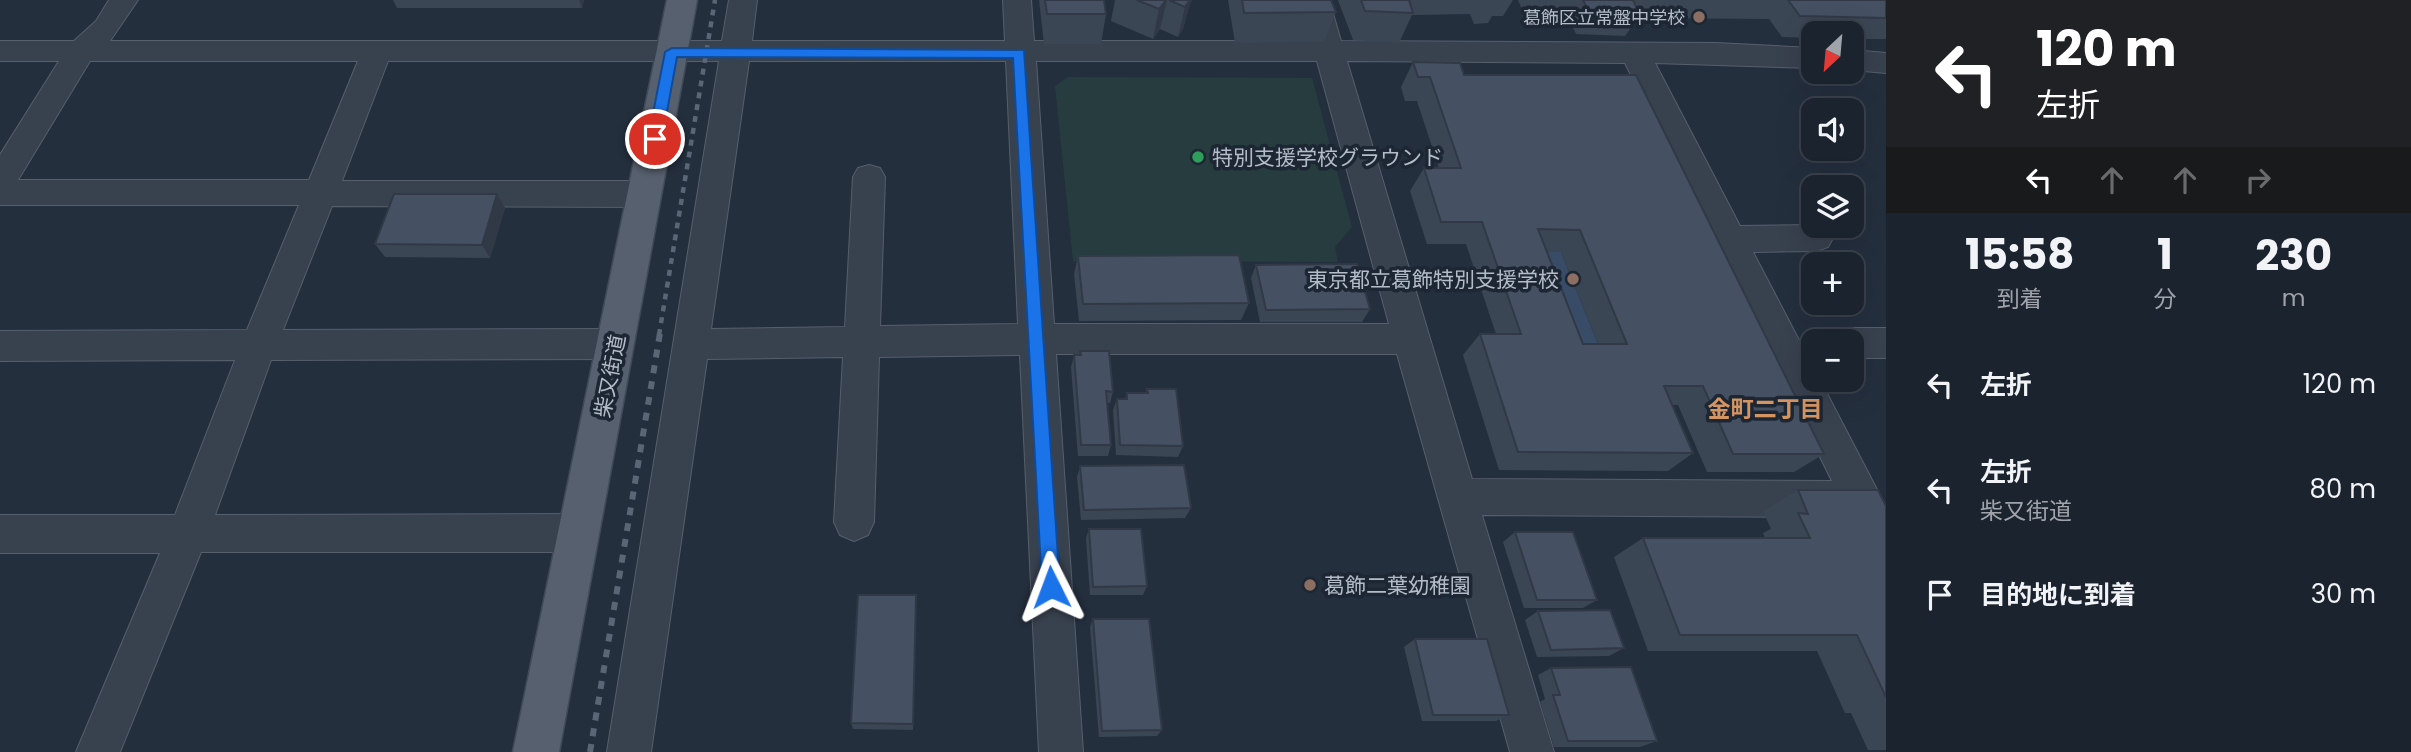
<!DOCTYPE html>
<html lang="ja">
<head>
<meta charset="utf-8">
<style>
  body { margin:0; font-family:Poppins,"Noto Sans JP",sans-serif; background:#282f3a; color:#f1f3f6; height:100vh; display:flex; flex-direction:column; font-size:26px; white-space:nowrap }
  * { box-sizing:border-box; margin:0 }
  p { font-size:23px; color:#a0a4aa }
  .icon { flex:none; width:38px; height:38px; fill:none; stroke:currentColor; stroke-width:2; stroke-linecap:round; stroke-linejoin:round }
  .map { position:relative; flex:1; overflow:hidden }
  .side { display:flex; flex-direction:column; background:#1b232e; width:525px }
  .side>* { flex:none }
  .top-card { background:#202124; color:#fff; overflow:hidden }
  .needle { width:46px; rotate:206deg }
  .tools { position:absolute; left:1801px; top:21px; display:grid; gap:14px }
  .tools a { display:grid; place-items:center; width:63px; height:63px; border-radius:14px; background:#1b232e; box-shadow:0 7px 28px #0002,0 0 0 2px #39404a; font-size:35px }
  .pin { position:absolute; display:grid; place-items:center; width:60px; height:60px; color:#fff; margin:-30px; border:4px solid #fff; border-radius:50%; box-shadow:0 2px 7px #0007 }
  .me { position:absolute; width:77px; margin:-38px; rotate:357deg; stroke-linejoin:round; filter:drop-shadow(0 0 5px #0008) }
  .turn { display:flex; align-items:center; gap:24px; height:147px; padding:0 35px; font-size:32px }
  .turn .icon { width:91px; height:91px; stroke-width:2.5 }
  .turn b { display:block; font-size:49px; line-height:60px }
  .lanes { display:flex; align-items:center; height:66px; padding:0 35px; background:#0003; justify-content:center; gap:35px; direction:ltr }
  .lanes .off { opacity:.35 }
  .eta { display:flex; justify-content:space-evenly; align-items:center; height:119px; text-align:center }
  .eta b { font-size:42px; font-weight:700; line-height:49px }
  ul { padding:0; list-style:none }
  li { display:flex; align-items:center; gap:21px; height:105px; padding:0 35px }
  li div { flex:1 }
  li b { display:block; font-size:26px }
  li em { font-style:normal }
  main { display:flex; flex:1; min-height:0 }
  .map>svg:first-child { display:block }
  .green { fill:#263c3f }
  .water { fill:#394c67 }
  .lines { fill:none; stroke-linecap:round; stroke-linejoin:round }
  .minor-casing { stroke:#565f6c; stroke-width:2 }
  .major-casing { stroke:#414a57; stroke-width:3 }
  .minor { fill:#38414e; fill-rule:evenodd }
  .major { fill:#56606e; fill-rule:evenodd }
  .rail-far1 { stroke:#5a6575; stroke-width:4.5; stroke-dasharray:6 6; stroke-linecap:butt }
  .rail { stroke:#5a6575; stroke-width:6; stroke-dasharray:8 8; stroke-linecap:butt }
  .wall { fill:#3b4654; fill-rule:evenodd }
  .shaded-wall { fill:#303945 }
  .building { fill:#455162; stroke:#303945; stroke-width:2; fill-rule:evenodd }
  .route { fill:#1a73e8; stroke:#114b97; stroke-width:2 }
  .education-dot { fill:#8d6e63; stroke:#1d2633; stroke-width:2.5 }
  .leisure-dot { fill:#2e9e5b; stroke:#1d2633; stroke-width:2.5 }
  .labels { text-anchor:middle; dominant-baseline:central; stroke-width:7; stroke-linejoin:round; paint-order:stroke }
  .far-poi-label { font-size:18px; fill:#b4bcc9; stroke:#1d2633; text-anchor:end }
  .poi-label { font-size:21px; fill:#b4bcc9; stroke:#1d2633; text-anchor:start }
  .street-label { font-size:21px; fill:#b4bcc9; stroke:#1d2633 }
  .neighbourhood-label { font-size:23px; font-weight:bold; fill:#d59563; stroke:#1d2633 }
</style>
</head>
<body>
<main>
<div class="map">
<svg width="1886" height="752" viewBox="0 0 1886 752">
  <rect width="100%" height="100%" fill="#242f3e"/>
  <path class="green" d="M1068,77L1312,78L1352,227L1335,247L1338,262L1073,261L1055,86Z"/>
  <path class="water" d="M1521,252H1561L1606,364H1563Z"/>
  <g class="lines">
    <g class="minor-casing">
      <g id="minor">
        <path d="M109,0H138L110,41H722L729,0H757L752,41H1005L1003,0H1031L1034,41H1312L1301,0H1329L1341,41L1716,43L1813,48V68L1655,63L1740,226L1813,225L1828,229L1833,238L1828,247L1816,251L1753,252L1813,367V380H1820L1886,507V567L1872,561L1846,511L1832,517L1482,515L1554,752H1510L1397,354H1056L1083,752H1039L1020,355L879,357L874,522L868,535L854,541L840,535L834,522L843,357L707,359L651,752H607L719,61H388L342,181H645L657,185L661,194L657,203L645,207L332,206L283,330L616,329L629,333L634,344L629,355L616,359L271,360L215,515L579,514L593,520L599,533L593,546L579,552H201L120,752H76L160,553H0V515H175L235,360L0,361V331L247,330L299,205H0V155L59,61H0V41H74L96,21ZM90,61H358L309,180H18ZM749,61H1006L1018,324L880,326L885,177L880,168L869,165L858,168L853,177L845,327L711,329ZM1036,61H1317L1389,324H1054ZM1347,61L1625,63L1832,481L1472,479Z"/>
        <path d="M1852,50L1886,53V73L1852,70Z"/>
        <path d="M1852,328H1886V358H1852V341H1835L1839,332Z"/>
      </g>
    </g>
    <g class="major-casing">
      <path id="major" d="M667,0H697L559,752H513Z"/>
    </g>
    <use href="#minor" class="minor"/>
    <use href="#major" class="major"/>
    <path class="rail-far1" d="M659,335L715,0"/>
    <path class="rail" d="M590,752L660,333"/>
  </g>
  <g class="wall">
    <path d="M393,0H584L582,8H397Z"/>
    <path d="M1039,0H1104L1106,14L1101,44H1044Z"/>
    <path d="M1115,0H1192L1190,4L1183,29L1178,37L1160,29L1153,39L1111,21Z"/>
    <path d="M1228,0H1331L1336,12L1324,42L1235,43Z"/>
    <path d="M1338,0H1513L1503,16H1492L1488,23L1474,24L1470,14L1412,15L1399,43L1353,40Z"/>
    <path d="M1518,0H1886V39H1852V33H1813V38L1782,37L1769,19L1638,18L1625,36L1576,34L1567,15L1523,12Z"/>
    <path d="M1413,62L1464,75L1824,454L1794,472H1707L1678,405H1672L1693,453L1668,471L1499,470L1463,355L1480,334H1496L1466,244H1427L1410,191L1424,168H1439L1417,101H1405L1401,87ZM1547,252H1561L1598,344H1583Z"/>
    <path d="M497,194L505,208L490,258L385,257L375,244Z"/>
    <path d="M1078,256L1249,303L1241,320L1079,321L1074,274Z"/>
    <path d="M1256,265L1370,309L1362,322H1260L1251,278Z"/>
    <path d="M1080,351L1113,392L1110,403H1107L1111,445L1108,456H1078L1071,367L1074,355H1079Z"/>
    <path d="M1147,389L1183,446L1178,457L1116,455L1113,410L1117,399H1125L1127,393H1146Z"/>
    <path d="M1080,466L1191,508L1185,518L1081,520L1077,477Z"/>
    <path d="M1798,490L1886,506V750H1868L1851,713H1845L1817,651H1648L1614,557L1643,538H1765L1763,533L1771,529L1763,511Z"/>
    <path d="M1089,529L1147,586L1143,595H1090L1086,538Z"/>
    <path d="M1515,532L1597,600L1583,608H1524L1503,542Z"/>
    <path d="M916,595L913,730L853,729L851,723Z"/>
    <path d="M1538,611L1624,648L1609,656L1537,657L1525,620Z"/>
    <path d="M1093,619L1162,730L1157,736L1099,737L1090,627Z"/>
    <path d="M1415,639L1509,715L1496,721H1422L1404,647Z"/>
    <path d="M1551,668L1657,741L1640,747H1554L1540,702L1545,699L1538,675Z"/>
  </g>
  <g class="shaded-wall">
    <path d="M579,0H584L582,8Z"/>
    <path d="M1167,0L1160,29L1153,39L1159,9Z"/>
    <path d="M1185,0H1192L1190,4L1183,29L1178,37L1185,7Z"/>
    <path d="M497,194L505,208L490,258L482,245Z"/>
  </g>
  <g class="building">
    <path d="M1045,0H1104L1106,14H1047Z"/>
    <path d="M1137,0H1166L1159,9Z"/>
    <path d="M1169,0H1190L1185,7Z"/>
    <path d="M1242,0H1331L1336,12L1244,13Z"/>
    <path d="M1361,0H1409L1413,13L1365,11Z"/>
    <path d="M1583,0H1633L1640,15L1590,14Z"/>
    <path d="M1788,0H1886V18L1800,16Z"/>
    <path d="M1413,62L1460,63L1464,75H1636L1824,454H1733L1703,386H1664L1693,453L1518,452L1480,334H1521L1482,222H1441L1424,168H1461L1430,77H1418ZM1538,229L1580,230L1627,344H1583Z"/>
    <path d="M394,194H497L482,245L375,244Z"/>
    <path d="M1239,255L1249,303L1083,304L1078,256Z"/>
    <path d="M1357,264L1370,309L1266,310L1256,265Z"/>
    <path d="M1080,351H1109L1113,392L1106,391L1111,445H1081L1074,355H1081Z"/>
    <path d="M1147,389H1176L1183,446L1120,445L1117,399H1127V393H1148Z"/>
    <path d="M1184,465L1191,508L1084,510L1080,466Z"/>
    <path d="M1798,490H1878L1886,506V697L1857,635H1680L1643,538H1810L1798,513L1808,514Z"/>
    <path d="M1089,529H1141L1147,586L1093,587Z"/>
    <path d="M1515,532H1573L1597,600H1537Z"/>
    <path d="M858,595H916L913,724L851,723Z"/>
    <path d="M1610,610L1624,648L1551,650L1538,611Z"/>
    <path d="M1093,619H1149L1162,730L1102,731Z"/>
    <path d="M1415,639H1487L1509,715H1433Z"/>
    <path d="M1631,667L1657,741H1568L1553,695H1560L1551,668Z"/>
  </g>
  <path class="route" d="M672,48L1024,50L1060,587L1057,593L1051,596L1045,593L1042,587L1013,58L677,57L662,139L655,144L648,139L665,52Z"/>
  <g class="education-dot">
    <circle cx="1699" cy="17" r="7"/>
    <circle cx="1573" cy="279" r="7"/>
    <circle cx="1310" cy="585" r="7"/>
  </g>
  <circle class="leisure-dot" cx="1198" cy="157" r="7"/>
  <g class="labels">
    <g class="far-poi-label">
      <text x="1685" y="17">葛飾区立常盤中学校</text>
    </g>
    <g class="poi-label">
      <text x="1212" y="157">特別支援学校グラウンド</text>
      <text x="1559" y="279" text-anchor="end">東京都立葛飾特別支援学校</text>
      <text x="1324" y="585">葛飾二葉幼稚園</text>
    </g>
    <g class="street-label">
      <text transform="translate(610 376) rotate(-79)">柴又街道</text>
    </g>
    <g class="neighbourhood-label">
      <text x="1765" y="409">金町二丁目</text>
    </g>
  </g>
</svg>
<div class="tools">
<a><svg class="needle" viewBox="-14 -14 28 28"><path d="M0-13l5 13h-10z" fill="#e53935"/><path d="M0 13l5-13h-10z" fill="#a0a4aa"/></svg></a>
<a><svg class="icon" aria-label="sound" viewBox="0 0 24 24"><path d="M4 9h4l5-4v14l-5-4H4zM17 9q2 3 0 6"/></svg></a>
<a><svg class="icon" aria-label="layers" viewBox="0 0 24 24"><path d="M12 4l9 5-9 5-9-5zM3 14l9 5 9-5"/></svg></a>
<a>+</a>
<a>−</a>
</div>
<div class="pin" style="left:655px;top:139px;background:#d93025"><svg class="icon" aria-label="arrive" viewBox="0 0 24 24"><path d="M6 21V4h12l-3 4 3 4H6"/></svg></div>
<svg class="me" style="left:1051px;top:587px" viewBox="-20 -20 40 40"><path d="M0-17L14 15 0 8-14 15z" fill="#1a73e8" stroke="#fff" stroke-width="4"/></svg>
</div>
<section class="side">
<div class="top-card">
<div class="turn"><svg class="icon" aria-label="left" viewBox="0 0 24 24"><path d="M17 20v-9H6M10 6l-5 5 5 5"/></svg><div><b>120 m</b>左折</div></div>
<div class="lanes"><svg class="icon" aria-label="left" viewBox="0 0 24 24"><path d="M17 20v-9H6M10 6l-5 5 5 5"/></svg><svg class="icon off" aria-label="ahead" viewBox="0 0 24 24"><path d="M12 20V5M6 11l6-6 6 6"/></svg><svg class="icon off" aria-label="ahead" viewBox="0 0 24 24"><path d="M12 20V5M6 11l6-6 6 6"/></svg><svg class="icon off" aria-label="right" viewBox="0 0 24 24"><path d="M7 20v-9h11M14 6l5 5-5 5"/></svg></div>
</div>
<div class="eta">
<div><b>15:58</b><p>到着</p></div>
<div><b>1</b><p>分</p></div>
<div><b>230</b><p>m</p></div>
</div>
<ul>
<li><svg class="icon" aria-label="left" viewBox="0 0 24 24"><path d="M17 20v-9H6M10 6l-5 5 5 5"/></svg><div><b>左折</b></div><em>120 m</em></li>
<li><svg class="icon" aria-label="left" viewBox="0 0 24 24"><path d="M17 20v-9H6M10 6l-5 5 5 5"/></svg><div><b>左折</b><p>柴又街道</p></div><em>80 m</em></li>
<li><svg class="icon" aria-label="arrive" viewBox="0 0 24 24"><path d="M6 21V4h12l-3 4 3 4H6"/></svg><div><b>目的地に到着</b></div><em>30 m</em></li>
</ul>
</section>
</main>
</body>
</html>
